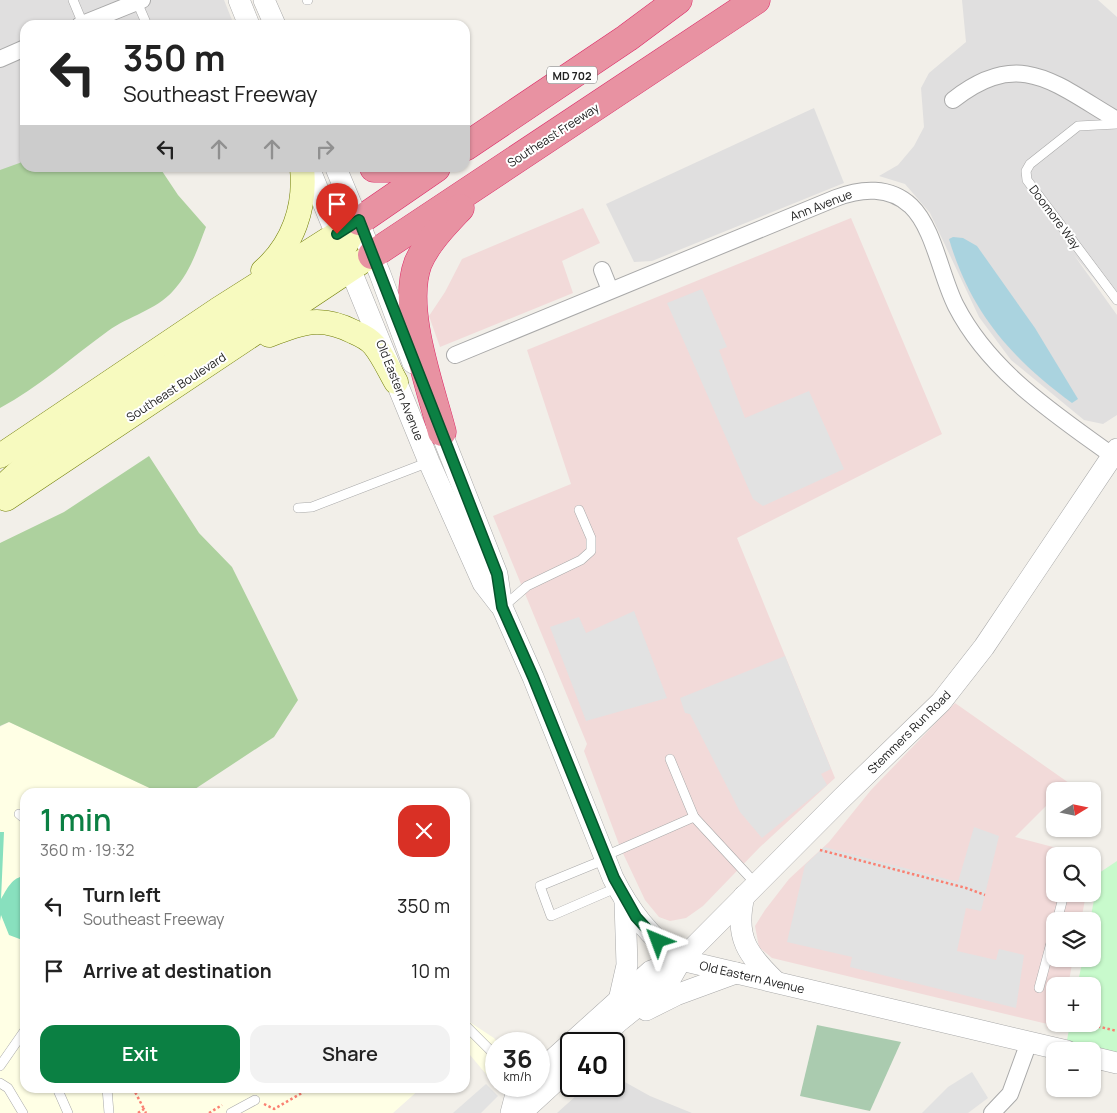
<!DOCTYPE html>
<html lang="en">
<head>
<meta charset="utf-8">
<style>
  body { margin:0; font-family:Manrope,sans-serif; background:#f2f2f2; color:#222; height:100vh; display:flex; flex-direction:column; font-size:19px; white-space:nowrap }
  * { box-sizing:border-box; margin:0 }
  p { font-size:16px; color:#767676 }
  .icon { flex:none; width:28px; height:28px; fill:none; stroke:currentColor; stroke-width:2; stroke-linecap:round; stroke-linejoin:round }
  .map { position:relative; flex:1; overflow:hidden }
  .sheet { position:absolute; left:20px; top:788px; width:450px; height:305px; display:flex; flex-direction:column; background:#fff; border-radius:15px; box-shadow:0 1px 4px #0004 }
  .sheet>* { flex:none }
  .top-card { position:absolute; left:20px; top:20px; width:450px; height:152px; border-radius:15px; box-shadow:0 1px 4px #0004; background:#fff; color:#222; overflow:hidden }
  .needle { width:32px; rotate:80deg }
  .controls { position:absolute; left:1046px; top:782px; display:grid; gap:10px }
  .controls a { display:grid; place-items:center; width:55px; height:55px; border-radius:10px; background:#fff; box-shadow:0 1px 4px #0004; font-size:25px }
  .speed { position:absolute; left:485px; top:1032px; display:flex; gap:10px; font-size:25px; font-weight:700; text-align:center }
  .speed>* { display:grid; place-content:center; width:65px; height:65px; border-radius:50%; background:#fff; box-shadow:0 1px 4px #0004; line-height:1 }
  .speed small { font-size:12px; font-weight:400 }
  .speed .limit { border:2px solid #111; border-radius:8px; background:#fff; color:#111 }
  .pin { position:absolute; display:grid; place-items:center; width:42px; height:42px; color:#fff; margin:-51px -21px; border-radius:50% 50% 50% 0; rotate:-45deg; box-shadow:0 0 5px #0007 }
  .pin .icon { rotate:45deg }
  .me { position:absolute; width:55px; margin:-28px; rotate:316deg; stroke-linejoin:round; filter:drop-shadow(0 0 4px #0008) }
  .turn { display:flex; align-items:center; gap:18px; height:105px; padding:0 20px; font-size:22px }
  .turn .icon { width:65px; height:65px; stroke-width:2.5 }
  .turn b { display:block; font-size:35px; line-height:42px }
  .lanes { display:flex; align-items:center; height:48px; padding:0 20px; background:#0003; justify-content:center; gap:25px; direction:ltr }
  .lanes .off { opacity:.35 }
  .round { display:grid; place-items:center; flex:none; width:52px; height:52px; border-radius:15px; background:#f2f2f2 }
  .head { display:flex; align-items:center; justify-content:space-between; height:85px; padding:0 20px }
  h1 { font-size:30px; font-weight:600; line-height:38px; color:#0b8043 }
  .button { display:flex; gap:10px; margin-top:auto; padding:10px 20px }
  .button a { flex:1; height:58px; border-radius:15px; background:#0b8043; color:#fff; font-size:20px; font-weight:600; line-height:58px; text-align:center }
  .button a+a { background:#f2f2f2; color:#222 }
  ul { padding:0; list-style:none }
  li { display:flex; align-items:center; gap:15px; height:65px; padding:0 20px }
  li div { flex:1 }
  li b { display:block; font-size:19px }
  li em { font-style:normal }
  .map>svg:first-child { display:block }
  .residential { fill:#e0dfdf }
  .commercial { fill:#f2dad9 }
  .education { fill:#ffffe5 }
  .forest { fill:#add19e }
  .cemetery { fill:#aacbaf }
  .park { fill:#c8facc }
  .pitch { fill:#88e0be }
  .parking { fill:#e2e2e2 }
  .water { fill:#aad3df }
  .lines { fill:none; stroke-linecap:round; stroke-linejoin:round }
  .service-casing { stroke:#a9a9a9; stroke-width:10 }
  .minor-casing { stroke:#a9a9a9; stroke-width:18 }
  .tertiary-casing { stroke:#a9a9a9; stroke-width:22 }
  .secondary-casing { stroke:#707d05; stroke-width:25 }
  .motorway-casing { stroke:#dc2a67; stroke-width:29 }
  .path { stroke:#fa8072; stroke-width:2.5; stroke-dasharray:2.5 2.5; stroke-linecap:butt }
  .service { stroke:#fff; stroke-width:9 }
  .minor { stroke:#fff; stroke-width:16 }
  .tertiary { stroke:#fff; stroke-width:21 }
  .secondary { stroke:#f7fabf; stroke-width:24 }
  .motorway { stroke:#e892a2; stroke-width:28 }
  .route-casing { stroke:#07532c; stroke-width:12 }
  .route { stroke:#0b8043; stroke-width:9 }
  .labels { text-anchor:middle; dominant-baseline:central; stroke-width:4; stroke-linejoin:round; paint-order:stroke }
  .shield { fill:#fff; stroke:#646464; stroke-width:1 }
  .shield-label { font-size:11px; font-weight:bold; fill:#222 }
  .street-label { font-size:12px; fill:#222; stroke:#fff }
</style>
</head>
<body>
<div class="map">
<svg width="1117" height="1113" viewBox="0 0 1117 1113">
  <rect width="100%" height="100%" fill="#f2efe9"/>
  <g class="residential">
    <path d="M0,0H224L234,25H25V168L0,180Z"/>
    <path d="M962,0H1098L1117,17V306L1074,255L1117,315V415L1103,424L1084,420L1011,360L979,317L930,213L905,184L879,176L898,165L914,146L924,127L921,88L929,73L966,42Z"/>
    <path d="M814,108L844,183L652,261L634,262L606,204Z"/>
    <path d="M614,1076L650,1096L692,1113H557L587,1086H614Z"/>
  </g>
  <g class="commercial">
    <path d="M583,208L600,243L562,261L573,293L440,347L429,316L445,292L462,259Z"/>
    <path d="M851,218L942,434L737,538L835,778L760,847L703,906L686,918L670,921L659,917L645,900L620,847L584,751L587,744L493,516L571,484L527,350Z"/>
    <path d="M955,703L1069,783L1061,791H1055V797L1015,837L1087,856H1055V894H1086L1081,921H1055V959H1073L1068,986H1055V1024H1060V1027L772,958L759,947L755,926L765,910L789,879L829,842L871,790Z"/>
  </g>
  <g class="education">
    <path d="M9,722L158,792H25V1088H421L393,1113H0V727Z"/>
    <path d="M465,1019L494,1038L499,1044H496V1086H509L501,1092L465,1049Z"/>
  </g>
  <g class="forest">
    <path d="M25,161V168H160L178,195L206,227C197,250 190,273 173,291C156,310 129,316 108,331C72,357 39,387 0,408V170Z"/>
    <path d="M149,456L199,533L232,567L298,700L274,737L195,789L184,792H158L9,722L0,726V543L64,512Z"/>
  </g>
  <path class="cemetery" d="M817,1025L901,1042L870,1111L800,1096Z"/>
  <path class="park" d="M1117,861V1063L1092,1051H1065L1070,1024H1092V986H1077L1083,959H1092V921H1090L1099,873Z"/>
  <path class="pitch" d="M0,832H4L1,899C7,889 12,877 25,876V941L9,935L1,915L0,921Z"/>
  <g class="parking">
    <path d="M702,289L727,347L719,350L745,418L809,391L844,469L763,506L753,499L667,303Z"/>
    <path d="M634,611L667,698L586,721L550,627L579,617L586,633Z"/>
    <path d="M785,656L831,769L821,774L827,785L762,838L740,812L690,714L685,713L680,698Z"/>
    <path d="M974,827L999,836L981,911L966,908L957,951L996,960L999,949L1024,955L1016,1008L850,967L852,957L787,942L805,865L824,847L958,882Z"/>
    <path d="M972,1072L988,1098L968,1113H922L948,1087Z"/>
    <path d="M486,1084L498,1096L481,1113H453Z"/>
  </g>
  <path class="water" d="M953,237L963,238L977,246L1035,328L1078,399L1072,403C1011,358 971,313 949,239Z"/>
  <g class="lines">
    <g class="service-casing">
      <g id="service">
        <path d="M73,0L83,24"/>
        <path d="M307,0H308"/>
        <path d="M137,2L147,25"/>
        <path d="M1117,124L1078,126L1030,164L1026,171L1027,180L1117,300"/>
        <path d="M298,508L312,507L429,462"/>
        <path d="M504,606L527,586L581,560L591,551V538L579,510"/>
        <path d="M670,759L694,817"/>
        <path d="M19,814L25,819"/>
        <path d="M605,856L694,817L756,884"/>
        <path d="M606,859L540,886L551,916L618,887"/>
        <path d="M1057,921L1064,894"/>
        <path d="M1039,988L1055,928"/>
        <path d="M465,1025L496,1056"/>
        <path d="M0,1066L25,1030"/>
        <path d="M0,1083L8,1088L23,1113"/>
        <path d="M57,1088L68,1113"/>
        <path d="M107,1088L109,1113"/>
        <path d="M231,1113L255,1100"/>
      </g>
    </g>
    <g class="minor-casing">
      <g id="minor">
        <path d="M80,25L142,0"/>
        <path d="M0,59L25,48"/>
        <path d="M953,100C1020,47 1055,84 1117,120"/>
        <path d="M602,270L610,290"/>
        <path d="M455,355L836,198C861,188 890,186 911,206C934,228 941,277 956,306C991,374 1057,415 1117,459"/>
        <path d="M992,1113L1010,1094L1029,1042"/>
      </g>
    </g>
    <g class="tertiary-casing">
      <g id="tertiary">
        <path d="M239,0L249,25"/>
        <path d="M264,0L275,25"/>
        <path d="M309,168L429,462L483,583L500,605"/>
        <path d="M336,168L380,274L413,363"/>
        <path d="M436,419L497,574L502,607L533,677L613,878C630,912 650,937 681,960L1067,1051"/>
        <path d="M744,896C734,938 748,955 776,982"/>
        <path d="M620,996L627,965L625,902"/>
        <path d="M646,1010L676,995L736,973"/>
        <path d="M596,1044L618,1022L669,981L681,960L842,798L941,702L984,647L1117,449"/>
        <path d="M1092,1057L1117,1063"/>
        <path d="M539,1072L651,971L681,960"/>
        <path d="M511,1113L516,1094L524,1086"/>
        <path d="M521,1113L571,1067"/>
      </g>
    </g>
    <g class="secondary-casing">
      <g id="secondary">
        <path d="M263,271C293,245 306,207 302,168"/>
        <path d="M269,335C302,322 321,315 354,332C361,335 369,339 374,345C383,356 389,370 396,382"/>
        <path d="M0,456L217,310L357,221"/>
        <path d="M0,489L27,464L54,443L328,262L343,250L359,221"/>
        <path d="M6,499L372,255"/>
      </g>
    </g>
    <g class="motorway-casing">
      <g id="motorway">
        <path d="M465,147L627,38L678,0"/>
        <path d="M374,168H401"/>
        <path d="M359,221L436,168"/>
        <path d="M372,255L756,0"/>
        <path d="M442,432C430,385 401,309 418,263C427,242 445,224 460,208"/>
      </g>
    </g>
    <g class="path">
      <path d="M820,850L966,888L985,895"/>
      <path d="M1088,1024L1117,1031"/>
      <path d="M1047,1026L1055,1023"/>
      <path d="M133,1088L144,1109"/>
      <path d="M241,1088L242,1093"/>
      <path d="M308,1088L309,1089L314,1088"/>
      <path d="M264,1104L274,1109L309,1089"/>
      <path d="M138,1113L144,1109L146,1113"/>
      <path d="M209,1113L222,1105"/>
    </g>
    <use href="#service" class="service"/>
    <use href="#minor" class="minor"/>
    <use href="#tertiary" class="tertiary"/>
    <use href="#secondary" class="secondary"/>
    <use href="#motorway" class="motorway"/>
  </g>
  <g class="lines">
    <g class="route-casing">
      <path id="route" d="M337,234L359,220L497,574L502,607L533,677L614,878L636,917L658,941"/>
    </g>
    <use href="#route" class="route"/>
  </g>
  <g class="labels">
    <rect class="shield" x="547" y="66.5" width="50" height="17" rx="4"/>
    <g class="shield-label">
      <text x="572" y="75">MD 702</text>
    </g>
    <g class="street-label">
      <text transform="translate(553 135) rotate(-33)">Southeast Freeway</text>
      <text transform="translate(821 205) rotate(-21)">Ann Avenue</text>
      <text transform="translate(1055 217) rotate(53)">Doomore Way</text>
      <text transform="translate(176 387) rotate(-33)">Southeast Boulevard</text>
      <text transform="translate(400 390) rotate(68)">Old Eastern Avenue</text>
      <text transform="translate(909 732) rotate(-45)">Stemmers Run Road</text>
      <text transform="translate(752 977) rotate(13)">Old Eastern Avenue</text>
    </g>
  </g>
</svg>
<div class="controls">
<a><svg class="needle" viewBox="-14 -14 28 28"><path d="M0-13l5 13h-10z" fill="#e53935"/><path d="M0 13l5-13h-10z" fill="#767676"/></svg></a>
<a><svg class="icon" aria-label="search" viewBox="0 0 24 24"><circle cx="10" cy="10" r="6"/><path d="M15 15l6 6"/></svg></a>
<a><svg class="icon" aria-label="layers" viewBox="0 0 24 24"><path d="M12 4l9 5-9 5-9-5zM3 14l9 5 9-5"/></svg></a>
<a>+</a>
<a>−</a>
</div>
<div class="speed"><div>36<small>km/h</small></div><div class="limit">40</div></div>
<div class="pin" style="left:337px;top:234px;background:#d93025"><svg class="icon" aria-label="arrive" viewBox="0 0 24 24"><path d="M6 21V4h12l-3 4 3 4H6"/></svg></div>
<svg class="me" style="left:658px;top:941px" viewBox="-20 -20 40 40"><path d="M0-17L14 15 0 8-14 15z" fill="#0b8043" stroke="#fff" stroke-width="4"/></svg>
<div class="top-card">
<div class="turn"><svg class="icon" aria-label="left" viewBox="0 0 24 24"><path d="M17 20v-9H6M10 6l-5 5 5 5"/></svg><div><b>350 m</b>Southeast Freeway</div></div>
<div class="lanes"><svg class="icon" aria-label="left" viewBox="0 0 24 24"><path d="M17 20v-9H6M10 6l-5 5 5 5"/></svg><svg class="icon off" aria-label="ahead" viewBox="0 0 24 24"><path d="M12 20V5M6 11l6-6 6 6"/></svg><svg class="icon off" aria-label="ahead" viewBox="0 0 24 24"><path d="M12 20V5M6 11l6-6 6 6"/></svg><svg class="icon off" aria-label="right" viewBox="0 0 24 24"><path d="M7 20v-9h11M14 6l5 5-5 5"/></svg></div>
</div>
<section class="sheet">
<div class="head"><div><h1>1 min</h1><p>360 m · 19:32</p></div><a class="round" style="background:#d93025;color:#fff"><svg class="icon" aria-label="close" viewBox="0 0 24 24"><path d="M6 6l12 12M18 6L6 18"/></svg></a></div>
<ul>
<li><svg class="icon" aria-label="left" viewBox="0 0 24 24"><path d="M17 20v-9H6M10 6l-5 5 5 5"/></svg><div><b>Turn left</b><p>Southeast Freeway</p></div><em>350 m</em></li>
<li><svg class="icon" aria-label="arrive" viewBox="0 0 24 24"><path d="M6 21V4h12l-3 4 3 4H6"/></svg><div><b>Arrive at destination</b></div><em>10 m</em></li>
</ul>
<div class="button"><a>Exit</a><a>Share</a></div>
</section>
</div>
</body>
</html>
